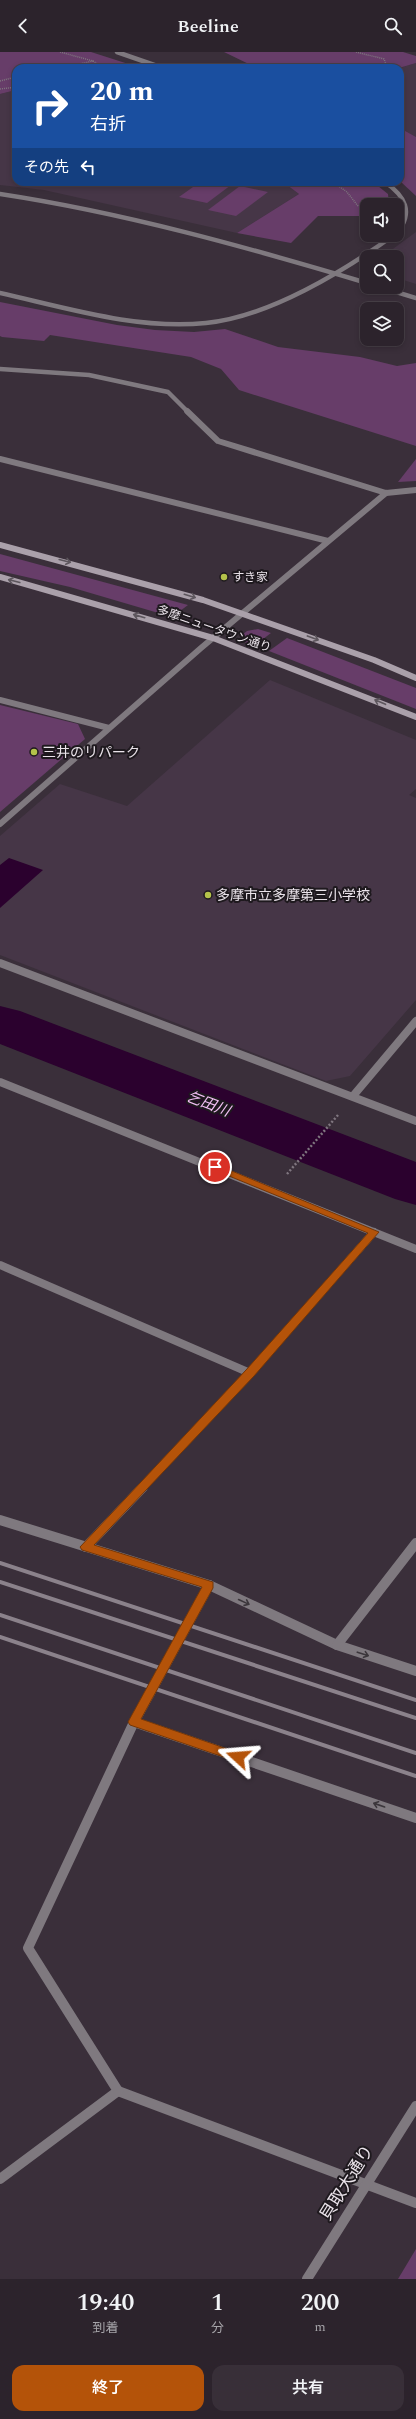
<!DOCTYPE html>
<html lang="ja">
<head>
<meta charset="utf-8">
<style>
  body { margin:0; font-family:Spectral,"Noto Sans JP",serif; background:#382f38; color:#f1f3f6; height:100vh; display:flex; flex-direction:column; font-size:15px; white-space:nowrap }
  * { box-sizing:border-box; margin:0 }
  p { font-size:13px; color:#a6a4a9 }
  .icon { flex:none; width:22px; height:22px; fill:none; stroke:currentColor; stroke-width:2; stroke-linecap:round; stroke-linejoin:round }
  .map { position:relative; height:2227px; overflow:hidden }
  .side { display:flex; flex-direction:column; background:#2c232c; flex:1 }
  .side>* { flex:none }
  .banner { position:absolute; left:12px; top:12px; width:392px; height:122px; border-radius:12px; box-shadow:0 2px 6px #0003,0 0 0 1px #484048; background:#1a4fa0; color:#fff; overflow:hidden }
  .fabs { position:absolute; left:360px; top:146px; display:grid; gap:8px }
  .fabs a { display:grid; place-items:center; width:44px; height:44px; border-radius:8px; background:#2c232c; box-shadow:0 2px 6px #0003,0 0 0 1px #484048; font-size:20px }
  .pin { position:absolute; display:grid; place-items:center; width:34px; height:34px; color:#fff; margin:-17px; border:2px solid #fff; border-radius:50%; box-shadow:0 1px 4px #0007 }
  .me { position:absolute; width:44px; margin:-22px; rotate:289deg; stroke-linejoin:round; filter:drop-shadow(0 0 3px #0008) }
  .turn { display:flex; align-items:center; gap:14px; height:84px; padding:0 12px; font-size:18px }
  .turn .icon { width:52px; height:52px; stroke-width:2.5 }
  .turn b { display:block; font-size:28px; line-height:34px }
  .then { display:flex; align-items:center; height:38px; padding:0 12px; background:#0003; gap:8px; font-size:15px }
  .eta { display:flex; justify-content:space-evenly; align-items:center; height:68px; text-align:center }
  .eta b { font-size:24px; font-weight:600; line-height:28px }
  .primary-button { display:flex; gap:8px; margin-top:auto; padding:8px 12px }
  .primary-button a { flex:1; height:46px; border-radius:12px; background:#b45309; color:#fff; font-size:16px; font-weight:600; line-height:46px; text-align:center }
  .primary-button a+a { background:#382f38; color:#f1f3f6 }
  header { display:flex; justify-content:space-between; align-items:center; height:52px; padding:0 12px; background:#2c232c; font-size:18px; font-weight:600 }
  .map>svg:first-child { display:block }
  .built { fill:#463647 }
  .green { fill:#673d69 }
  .water { fill:#2b012e }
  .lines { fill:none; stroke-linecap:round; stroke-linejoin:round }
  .river { fill:#2b012e; fill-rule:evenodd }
  .path-far1 { stroke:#7f767f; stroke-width:1.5; stroke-dasharray:1 1; stroke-linecap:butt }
  .path { stroke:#7f767f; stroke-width:2.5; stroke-dasharray:2 2; stroke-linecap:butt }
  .minor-far3 { stroke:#7f797f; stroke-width:4.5 }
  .minor-far2 { stroke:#7f797f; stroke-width:6 }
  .minor-far1 { stroke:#7f797f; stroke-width:8 }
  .minor { stroke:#7f797f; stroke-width:10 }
  .tertiary-far1 { stroke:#7f797f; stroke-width:4.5 }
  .tertiary { stroke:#7f797f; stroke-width:10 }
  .secondary { stroke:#aaa0aa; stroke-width:6 }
  .rail { stroke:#8b828b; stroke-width:4 }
  .oneway { stroke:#5d565d }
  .oneway2 { stroke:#3b363b }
  .route { fill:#b45309; stroke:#753606 }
  .poi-dot { fill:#b4c24a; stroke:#1e191e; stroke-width:1.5 }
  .labels { text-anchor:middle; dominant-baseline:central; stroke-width:4; stroke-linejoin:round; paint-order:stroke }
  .far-poi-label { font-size:12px; fill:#eae3ea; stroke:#1e191e; text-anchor:start }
  .far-street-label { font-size:12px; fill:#eae3ea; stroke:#1e191e }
  .poi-label { font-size:14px; fill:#eae3ea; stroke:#1e191e; text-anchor:start }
  .water-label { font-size:15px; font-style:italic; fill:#f5c2f7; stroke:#1e191e }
  .near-street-label { font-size:17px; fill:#eae3ea; stroke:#1e191e }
</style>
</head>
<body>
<header><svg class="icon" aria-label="back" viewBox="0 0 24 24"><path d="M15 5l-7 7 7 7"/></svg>Beeline<svg class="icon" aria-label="search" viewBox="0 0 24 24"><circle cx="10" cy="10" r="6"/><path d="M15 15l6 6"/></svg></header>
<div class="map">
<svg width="416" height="2227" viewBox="0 0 416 2227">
  <rect width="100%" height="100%" fill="#3a2f3a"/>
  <g class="built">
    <path d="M416,11V85L400,76V52L403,46L400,43L399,16Z"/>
    <path d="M16,38V130H283L299,142L237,181L44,138L0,133V42Z"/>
    <path d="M416,180V232L397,226V205H382Z"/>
    <path d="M270,628L416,688V737L409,743L416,746V948L350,1024L326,1029L0,903V784L60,732L127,754Z"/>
  </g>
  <g class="green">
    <path d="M0,0H91L141,16H16V38L0,42Z"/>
    <path d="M224,0H403L416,4V11L399,16H257Z"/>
    <path d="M400,76L416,85V144L400,129Z"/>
    <path d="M200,130H235L207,151L179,145Z"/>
    <path d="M283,130H373L388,142L389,153H367V164H318L291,191L237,181L299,142Z"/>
    <path d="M240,134L268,140L236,164L208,158Z"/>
    <path d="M0,250L117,273L155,278L194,280L225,277L278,295L360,305L397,314L416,311V394L239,338L221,317L191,305L50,283L44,289L2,285L0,284Z"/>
    <path d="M416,407V429L398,430Z"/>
    <path d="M0,502L188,553L172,565L70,535L0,519Z"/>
    <path d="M258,577L271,581L254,594L242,589V583L247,579Z"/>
    <path d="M287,586L416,636V657L269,599Z"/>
    <path d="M0,653L78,672L85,687L0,760Z"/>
    <path d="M416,2197V2227H398Z"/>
  </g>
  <g class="water">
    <path d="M9,806L43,818L0,856V813Z"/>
    <path d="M329,1089L416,1122V1139L316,1100Z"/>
  </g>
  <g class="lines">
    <path class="river" d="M0,954L20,959L416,1110V1153L395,1147L0,992Z"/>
    <g class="path-far1">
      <path d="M60,0L93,9L61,16"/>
      <path d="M356,0L384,7L386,12L373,16"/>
      <path d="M93,9L99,13L98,16"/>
      <path d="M0,29L16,25"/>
      <path d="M0,37L16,35"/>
      <path d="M333,130L347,140L358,154H367"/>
    </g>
    <path class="path" d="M287,1122L338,1063"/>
    <path class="minor-far3" d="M0,317L89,323L168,340L188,360"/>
    <g class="minor-far2">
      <path d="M187,359L218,389L386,441L416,438"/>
      <path d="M0,407L328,489"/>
      <path d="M0,648L109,676"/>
      <path d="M0,772L201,596L386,441"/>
    </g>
    <g class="minor-far1">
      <path d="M0,911L416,1069"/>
      <path d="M0,1030L416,1197"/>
      <path d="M353,1044L416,969"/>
      <path d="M0,1213L250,1321"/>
      <path d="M142,1436L250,1321L374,1180"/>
    </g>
    <g class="minor">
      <path d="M0,1468L209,1533L337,1593L416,1619"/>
      <path d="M86,1495L143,1435"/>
      <path d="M337,1593L416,1491"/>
      <path d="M134,1670L416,1766"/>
      <path d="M118,2039L416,2151"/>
      <path d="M0,2127L118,2039L28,1896L134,1670L209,1533"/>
    </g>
    <g class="tertiary-far1">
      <path d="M117,0L163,16"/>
      <path d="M385,130C405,144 414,160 397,181"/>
      <path d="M0,142C125,161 246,195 367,231"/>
      <path d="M380,235L416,246"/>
      <path d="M0,241C67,256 137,278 206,271C269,265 344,219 394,183"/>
    </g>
    <path class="tertiary" d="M307,2227L416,2054"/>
    <g class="secondary">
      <path d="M0,493L203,548L374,608L416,626"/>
      <path d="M0,525L213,586L416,665"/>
    </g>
    <g class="rail">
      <path d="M0,1511L416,1648"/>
      <path d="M0,1530L416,1666"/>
      <path d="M0,1563L416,1701"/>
      <path d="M0,1585L416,1724"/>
    </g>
  </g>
  <defs><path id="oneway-shaft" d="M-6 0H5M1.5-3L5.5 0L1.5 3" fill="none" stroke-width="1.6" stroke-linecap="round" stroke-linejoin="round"/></defs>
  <g class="oneway">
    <use href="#oneway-shaft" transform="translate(65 509) rotate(14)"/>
    <use href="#oneway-shaft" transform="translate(14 529) rotate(-166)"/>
    <use href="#oneway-shaft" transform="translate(190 544) rotate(17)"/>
    <use href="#oneway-shaft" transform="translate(139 564) rotate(-164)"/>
    <use href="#oneway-shaft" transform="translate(313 586) rotate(20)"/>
    <use href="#oneway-shaft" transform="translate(380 650) rotate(-157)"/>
  </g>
  <g class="oneway2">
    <use href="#oneway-shaft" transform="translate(244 1550) rotate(25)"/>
    <use href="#oneway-shaft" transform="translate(363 1602) rotate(18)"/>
    <use href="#oneway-shaft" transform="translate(379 1753) rotate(-161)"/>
  </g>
  <path class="route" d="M215,1112L379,1180L254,1324L94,1493L213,1530V1536L141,1667L242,1702L243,1705L238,1710L130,1673L128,1670L202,1535L82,1498L80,1495L246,1318L368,1181L212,1117V1113Z"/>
  <g class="poi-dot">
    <circle cx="224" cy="525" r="4"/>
    <circle cx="34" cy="700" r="4"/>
    <circle cx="208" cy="843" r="4"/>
  </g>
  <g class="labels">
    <g class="far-poi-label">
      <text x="232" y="525">すき家</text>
    </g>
    <g class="far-street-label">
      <text transform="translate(214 577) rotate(19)">多摩ニュータウン通り</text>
    </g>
    <g class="poi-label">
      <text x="42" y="700">三井のリパーク</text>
      <text x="216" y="843">多摩市立多摩第三小学校</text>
    </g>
    <g class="water-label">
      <text transform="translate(208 1052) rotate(21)">乞田川</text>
    </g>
    <g class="near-street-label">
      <text transform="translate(347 2131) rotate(-58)">貝取大通り</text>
    </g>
  </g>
</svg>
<div class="fabs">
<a><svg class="icon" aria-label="sound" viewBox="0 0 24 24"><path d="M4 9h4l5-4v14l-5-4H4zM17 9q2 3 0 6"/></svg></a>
<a><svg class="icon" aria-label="search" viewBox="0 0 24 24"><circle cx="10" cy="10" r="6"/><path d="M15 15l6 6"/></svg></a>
<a><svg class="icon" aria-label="layers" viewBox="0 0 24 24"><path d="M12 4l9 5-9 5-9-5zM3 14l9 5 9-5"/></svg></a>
</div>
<div class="pin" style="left:215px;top:1115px;background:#d93025"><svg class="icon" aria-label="arrive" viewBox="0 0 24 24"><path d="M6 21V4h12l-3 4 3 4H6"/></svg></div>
<svg class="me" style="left:238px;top:1705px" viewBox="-20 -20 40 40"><path d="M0-17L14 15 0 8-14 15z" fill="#b45309" stroke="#fff" stroke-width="4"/></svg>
<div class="banner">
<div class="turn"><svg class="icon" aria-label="right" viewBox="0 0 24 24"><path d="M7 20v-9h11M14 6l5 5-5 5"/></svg><div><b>20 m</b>右折</div></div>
<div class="then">その先<svg class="icon" aria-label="left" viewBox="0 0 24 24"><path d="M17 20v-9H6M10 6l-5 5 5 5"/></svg></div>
</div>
</div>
<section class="side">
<div class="eta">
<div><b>19:40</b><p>到着</p></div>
<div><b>1</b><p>分</p></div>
<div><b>200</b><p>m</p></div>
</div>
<div class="primary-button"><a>終了</a><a>共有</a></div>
</section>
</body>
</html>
